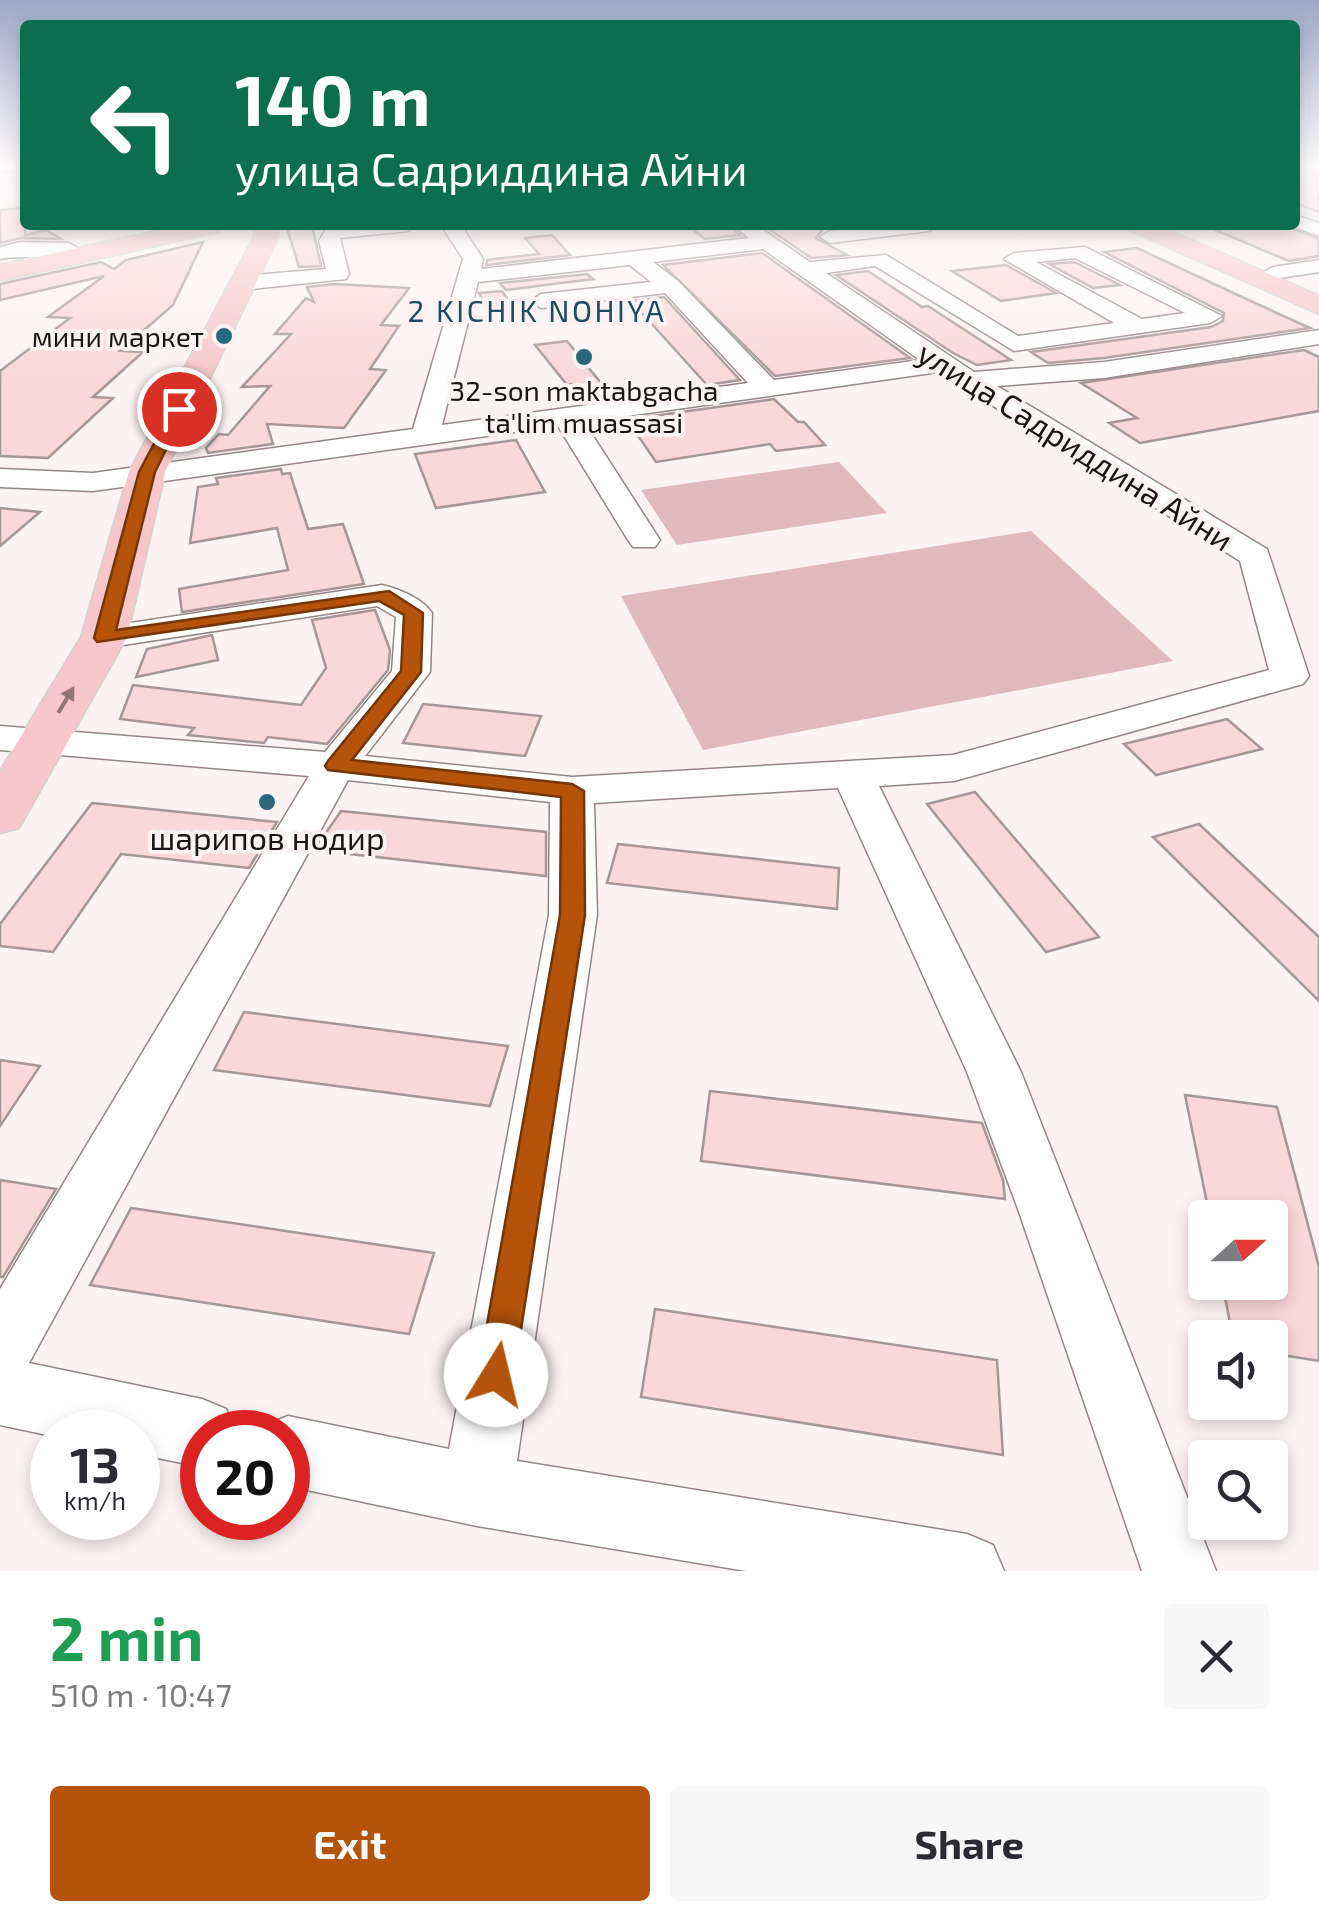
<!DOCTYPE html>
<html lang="en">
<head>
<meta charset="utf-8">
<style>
  body { margin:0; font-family:"Exo 2",sans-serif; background:#f7f7f7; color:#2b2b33; height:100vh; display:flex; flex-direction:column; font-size:38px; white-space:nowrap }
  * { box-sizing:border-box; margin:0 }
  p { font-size:32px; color:#7c7c81 }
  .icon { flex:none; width:55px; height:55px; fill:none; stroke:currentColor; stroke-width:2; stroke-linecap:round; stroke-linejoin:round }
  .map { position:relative; height:1571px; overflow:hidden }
  .details { display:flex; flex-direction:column; background:#fff; flex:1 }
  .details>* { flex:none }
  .hud { position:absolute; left:20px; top:20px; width:1280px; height:210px; border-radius:10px; box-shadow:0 5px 15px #0003; background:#0b6e4f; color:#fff; overflow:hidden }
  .needle { width:65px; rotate:69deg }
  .fabs { position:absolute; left:1188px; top:1200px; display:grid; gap:20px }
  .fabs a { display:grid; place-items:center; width:100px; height:100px; border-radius:10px; background:#fff; box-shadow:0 5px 15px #0003; font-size:50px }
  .speed { position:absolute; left:30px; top:1410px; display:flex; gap:20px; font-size:50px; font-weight:700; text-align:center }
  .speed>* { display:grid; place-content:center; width:130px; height:130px; border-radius:50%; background:#fff; box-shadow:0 5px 15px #0003; line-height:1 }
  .speed small { font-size:25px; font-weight:400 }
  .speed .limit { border:15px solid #d22; background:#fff; color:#111 }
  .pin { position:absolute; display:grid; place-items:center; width:85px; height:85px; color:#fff; margin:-42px; border:5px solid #fff; border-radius:50%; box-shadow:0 2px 10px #0007 }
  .me { position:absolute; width:110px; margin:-55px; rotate:9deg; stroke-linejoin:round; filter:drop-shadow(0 0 8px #0008) }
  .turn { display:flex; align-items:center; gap:35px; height:210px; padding:0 50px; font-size:45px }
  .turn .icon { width:130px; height:130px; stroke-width:2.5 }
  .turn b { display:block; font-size:70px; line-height:85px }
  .round { display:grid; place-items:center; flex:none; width:105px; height:105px; border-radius:10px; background:#f7f7f7 }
  .overview { display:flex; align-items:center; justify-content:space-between; height:170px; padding:0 50px }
  h1 { font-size:60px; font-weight:700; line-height:75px; color:#1e9e55 }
  .button { display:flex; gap:20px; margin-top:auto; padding:20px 50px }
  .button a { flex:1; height:115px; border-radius:10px; background:#b45309; color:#fff; font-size:40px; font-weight:700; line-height:115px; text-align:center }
  .button a+a { background:#f7f7f7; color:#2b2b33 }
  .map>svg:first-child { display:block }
  .green { fill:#dfb9bb }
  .building { fill:#fad7d9; stroke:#a69697; stroke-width:2.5 }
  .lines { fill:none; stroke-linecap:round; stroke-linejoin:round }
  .minor-casing { stroke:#958586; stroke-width:3 }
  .major-casing { stroke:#d1d0d0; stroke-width:3 }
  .minor { fill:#fff; fill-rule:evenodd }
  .major { fill:#f7c6ca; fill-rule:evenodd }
  .oneway { fill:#937578 }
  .route { fill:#b45309; stroke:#753606; stroke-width:2.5 }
  .poi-dot { fill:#28677c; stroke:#fdf2f3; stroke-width:4 }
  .labels { text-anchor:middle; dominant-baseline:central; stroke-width:8; stroke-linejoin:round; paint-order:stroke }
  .far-poi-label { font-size:28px; fill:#191313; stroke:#fdf2f3; text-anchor:end }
  .far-neighbourhood-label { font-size:30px; letter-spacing:2.5px; fill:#1b4d5e; stroke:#fdf2f3 }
  .street-label { font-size:32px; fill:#191313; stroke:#fdf2f3 }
  .poi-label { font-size:32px; fill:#191313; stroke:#fdf2f3 }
</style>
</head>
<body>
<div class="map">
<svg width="1319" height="1571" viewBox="0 0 1319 1571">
  <rect width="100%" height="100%" fill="#fdf2f3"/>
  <g class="green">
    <path d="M839,462L887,513L677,545L641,490Z"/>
    <path d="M1031,531L1173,661L703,750L621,596Z"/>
  </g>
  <g class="building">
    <path d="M1295,163H1319V212L1295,203Z"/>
    <path d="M25,208V235L46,230L61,239L21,238L0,243V210Z"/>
    <path d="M286,225H312L321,266L299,267Z"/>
    <path d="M687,225H729L740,235L705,239Z"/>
    <path d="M763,225H826L816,238L847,255L811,258Z"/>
    <path d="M1254,225H1284L1319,239V256L1289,261L1215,230Z"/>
    <path d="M552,235L570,255L486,265L487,260L539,254L525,238Z"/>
    <path d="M203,242L173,305L120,351L143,352L93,397L113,398L48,458L0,456V371L70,318L48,317L104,276L0,300V284L101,262L114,269L126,260Z"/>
    <path d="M1137,248L1242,297L1310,328L1104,358L1048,363L1031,352L1211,327L1223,321L1224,313L1104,252Z"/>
    <path d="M762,253L910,358L775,376L663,265Z"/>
    <path d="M1074,262L1120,285L1093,288L1049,264Z"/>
    <path d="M1006,265L1056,293L1001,301L952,271Z"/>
    <path d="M868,271L922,307L928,306L1011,360L977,365L953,353L836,275Z"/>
    <path d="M587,274L593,279L506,290L500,283Z"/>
    <path d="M335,284L409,288L381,325L399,326L370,369L386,370L344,428L267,424L273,444L208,453L206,448L219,434L228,435L270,386L242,387L291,334H275L306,298L314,302L307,287Z"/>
    <path d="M502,291L517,312L491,315L479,293Z"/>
    <path d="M664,297L740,380L707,385L631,301Z"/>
    <path d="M567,341L592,372L614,398L586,401L572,384L567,385L535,345Z"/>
    <path d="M1304,350L1319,357V411L1140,443L1109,423L1137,418L1081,383Z"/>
    <path d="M774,399L798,422H804L825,445L776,451L770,444L656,462L630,424L607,428L603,423Z"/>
    <path d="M516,440L545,492L436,508L415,454Z"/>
    <path d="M281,469L282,474L290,473L308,529L343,524L364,584L182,612L179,589L288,570L277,528L190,543L198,487L218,484L216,478Z"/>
    <path d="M0,508L40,512L0,546Z"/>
    <path d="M375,610L390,650L388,670L327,744L268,737L264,743L188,735L194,728L120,719L133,685L301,705L326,668L312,620Z"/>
    <path d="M212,635L218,660L136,677L147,649Z"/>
    <path d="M423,704L541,716L525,756L403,743Z"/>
    <path d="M1227,719L1262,749L1156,775L1124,744Z"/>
    <path d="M975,792L1099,937L1046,952L927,804Z"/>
    <path d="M92,803L277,822L249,868L121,854L53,952L0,946V924Z"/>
    <path d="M341,811L546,832V876L314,850Z"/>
    <path d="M1199,824L1319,937V1001L1153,837Z"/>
    <path d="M618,844L839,868L837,909L607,883Z"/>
    <path d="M244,1012L508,1046L490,1106L214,1070Z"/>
    <path d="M0,1060L40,1066L0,1126Z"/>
    <path d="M710,1091L982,1123L1003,1180L1005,1199L701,1161Z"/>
    <path d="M1185,1095L1277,1107L1319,1267V1361L1270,1353V1338H1233L1222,1282H1270V1218H1210Z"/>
    <path d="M0,1180L56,1189L3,1277H0Z"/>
    <path d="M131,1208L434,1253L409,1334L90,1285Z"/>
    <path d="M655,1309L997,1360L1003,1455L641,1397Z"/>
  </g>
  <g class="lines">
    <g class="minor-casing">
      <g id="minor">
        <path d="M0,163H25V169L0,172Z"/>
        <path d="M1295,215L1319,223V236L1288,225H1295Z"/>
        <path d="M352,225H418L408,231L340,238L349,274L346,279L243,290L232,283L243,276L326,269L319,241L326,229Z"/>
        <path d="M441,225H461L483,259L481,269L749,238L733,225H756L810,262L886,255L1018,336L1114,323L1004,259L1014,253L1085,247L1222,316L1210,323L1014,351L875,266L826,273L974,372L1104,362L1319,330V344L1104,378L997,386L1267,549L1309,676L1303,684L954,781L879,786L1021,1072L1216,1571H1142L1018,1209L967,1072L838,788L594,803L597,915L517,1461L967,1534L993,1545L1004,1571H746L477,1526L288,1486V1432H261L263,1426L288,1416L449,1449L549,915L550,802L348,780L29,1363L202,1399L226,1409L236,1432H202V1467L138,1454V1432H52V1436L0,1425V1289L309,776L0,750V726L325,752L392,671L396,617L377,606L104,648L91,645L86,637L91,629L382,585C399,589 422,598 432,613L430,672L365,756L572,777L953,755L1269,670L1240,561L939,372L584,422L660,540L655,547H633L628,540L558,426L93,491L0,487V469L93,473L413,429L463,259ZM763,249L920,360L774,380L678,281L653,262ZM1075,258L1185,313L1142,319L1036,262ZM630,265L651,282L541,294L530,301L541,308L665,293L748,383L442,425L478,282Z"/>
        <path d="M880,225H939L929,231L830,243L820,237L830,231Z"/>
        <path d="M21,242L69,243L79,249C62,262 23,254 0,259V247Z"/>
        <path d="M1319,260V272L1273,279L1262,273L1273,267Z"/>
      </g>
    </g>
    <g class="major-casing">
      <g id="major">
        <path d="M184,225H229L217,232L0,281V265Z"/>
        <path d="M255,225H279L278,237L165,472L127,637L19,828L0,833V771L81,637L129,472L254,237Z"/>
        <path d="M1126,225H1158L1319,296V314L1129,230Z"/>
      </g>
    </g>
    <use href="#minor" class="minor"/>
    <use href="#major" class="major"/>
  </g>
  <defs><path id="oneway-solid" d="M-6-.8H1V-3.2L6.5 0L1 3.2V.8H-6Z" transform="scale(2.5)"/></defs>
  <use class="oneway" href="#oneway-solid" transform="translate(66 700) rotate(-59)"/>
  <linearGradient id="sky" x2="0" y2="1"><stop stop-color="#9ca8c8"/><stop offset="0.43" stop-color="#fef9fa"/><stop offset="1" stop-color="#fef9fa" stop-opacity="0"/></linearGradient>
  <rect width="1319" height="383" fill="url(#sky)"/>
  <path class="route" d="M174,406L186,409L155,472L116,630L389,591L423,613L421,672L352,760L572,784L584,791L585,915L514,1375L509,1388L496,1393L483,1388L478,1375L560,915L561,797L328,770L325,766L328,761L401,671L404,615L379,601L97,642L94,638L139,472Z"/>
  <g class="poi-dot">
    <circle cx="224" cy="336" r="10"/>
    <circle cx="584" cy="357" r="10"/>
    <circle cx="267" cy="802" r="10"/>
  </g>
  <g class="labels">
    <g class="far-poi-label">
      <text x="204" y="336">мини маркет</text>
      <text x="584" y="390" text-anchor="middle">32-son maktabgacha<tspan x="584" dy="32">ta'lim muassasi</tspan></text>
    </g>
    <g class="far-neighbourhood-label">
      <text x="537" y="310">2 KICHIK NOHIYA</text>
    </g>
    <g class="street-label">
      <text transform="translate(1076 445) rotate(32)">улица Садриддина Айни</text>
    </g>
    <g class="poi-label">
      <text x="267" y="837">шарипов нодир</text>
    </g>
  </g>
</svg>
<div class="fabs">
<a><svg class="needle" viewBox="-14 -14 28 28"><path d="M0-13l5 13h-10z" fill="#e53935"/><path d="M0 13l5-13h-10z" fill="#7c7c81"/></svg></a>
<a><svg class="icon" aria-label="sound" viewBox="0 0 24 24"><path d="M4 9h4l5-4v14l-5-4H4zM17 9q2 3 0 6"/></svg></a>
<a><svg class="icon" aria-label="search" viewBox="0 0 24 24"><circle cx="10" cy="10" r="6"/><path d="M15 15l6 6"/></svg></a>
</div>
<div class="speed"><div>13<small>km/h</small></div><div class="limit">20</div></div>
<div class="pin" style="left:179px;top:409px;background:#d93025"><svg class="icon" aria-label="arrive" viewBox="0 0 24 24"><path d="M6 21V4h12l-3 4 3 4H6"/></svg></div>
<svg class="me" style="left:496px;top:1375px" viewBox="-20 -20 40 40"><circle r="19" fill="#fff"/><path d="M0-13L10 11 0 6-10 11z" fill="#b45309"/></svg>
<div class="hud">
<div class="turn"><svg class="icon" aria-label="left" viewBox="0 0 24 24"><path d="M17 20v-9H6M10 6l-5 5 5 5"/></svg><div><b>140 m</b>улица Садриддина Айни</div></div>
</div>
</div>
<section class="details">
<div class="overview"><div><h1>2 min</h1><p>510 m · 10:47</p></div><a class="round"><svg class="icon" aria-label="close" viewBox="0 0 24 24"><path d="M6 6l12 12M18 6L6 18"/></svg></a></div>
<div class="button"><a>Exit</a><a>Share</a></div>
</section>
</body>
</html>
